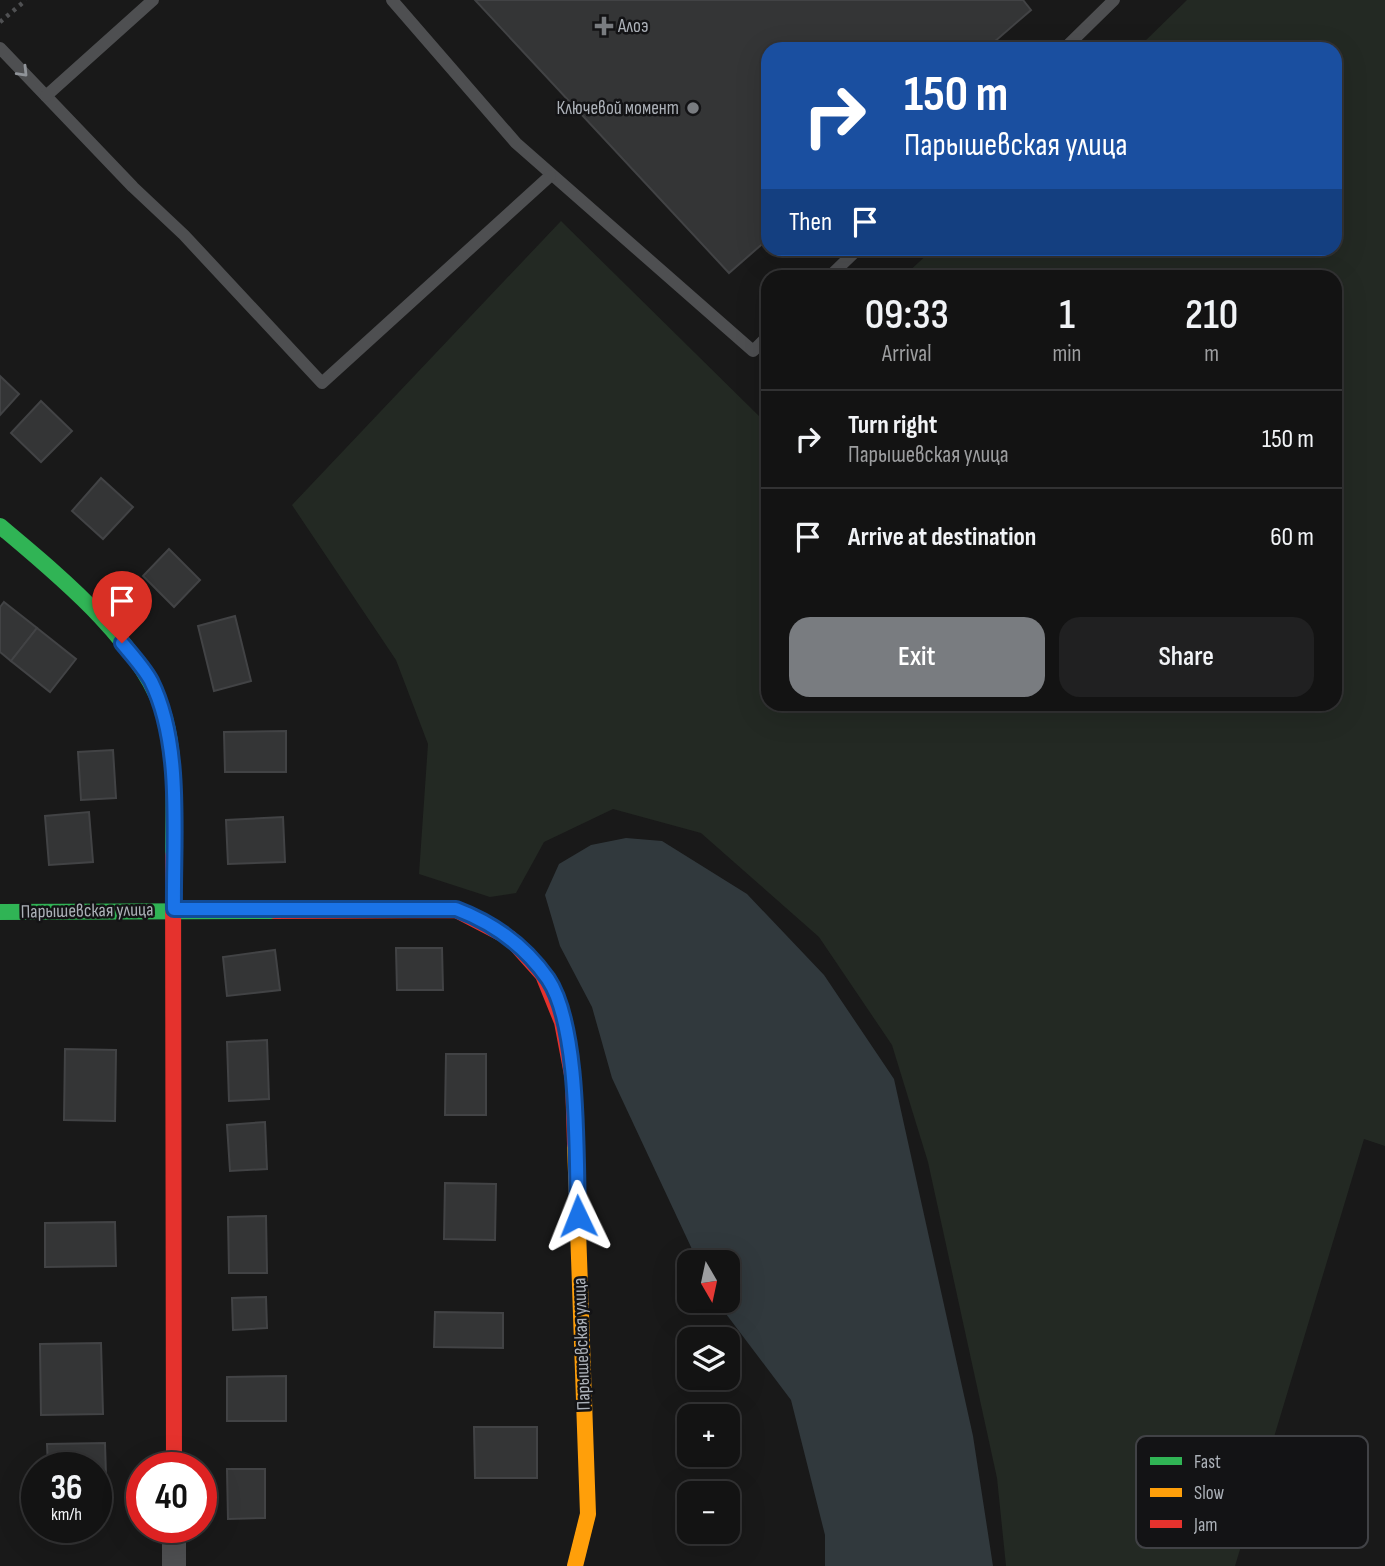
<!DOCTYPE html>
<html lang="en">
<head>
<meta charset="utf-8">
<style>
  body { margin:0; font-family:"Sofia Sans Condensed",sans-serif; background:#202021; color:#f1f3f6; height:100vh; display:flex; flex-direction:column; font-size:26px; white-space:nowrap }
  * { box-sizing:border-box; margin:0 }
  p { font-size:23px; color:#9d9ea0 }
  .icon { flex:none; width:38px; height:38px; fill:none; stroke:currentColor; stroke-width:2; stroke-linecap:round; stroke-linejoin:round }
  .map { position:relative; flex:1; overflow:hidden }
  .sheet { position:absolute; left:761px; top:270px; width:581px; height:441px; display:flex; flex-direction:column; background:#131313; border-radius:21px; box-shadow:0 7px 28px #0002,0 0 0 2px #323233 }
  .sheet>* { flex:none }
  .guide { position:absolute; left:761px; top:42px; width:581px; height:214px; border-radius:21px; box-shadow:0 7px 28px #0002,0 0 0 2px #323233; background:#1a4fa0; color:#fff; overflow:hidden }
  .needle { width:46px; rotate:171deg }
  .fabs { position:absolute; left:677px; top:1250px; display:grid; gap:14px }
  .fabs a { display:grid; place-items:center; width:63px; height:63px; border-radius:14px; background:#131313; box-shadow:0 7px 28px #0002,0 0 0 2px #323233; font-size:35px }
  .speed { position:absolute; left:21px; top:1452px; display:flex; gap:14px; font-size:35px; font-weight:700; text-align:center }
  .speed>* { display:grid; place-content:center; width:91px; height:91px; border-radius:50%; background:#131313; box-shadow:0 7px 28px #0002,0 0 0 2px #323233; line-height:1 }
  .speed small { font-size:18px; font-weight:400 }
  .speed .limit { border:10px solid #d22; background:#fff; color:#111 }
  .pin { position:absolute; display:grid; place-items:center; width:60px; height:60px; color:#fff; margin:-72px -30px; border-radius:50% 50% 50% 0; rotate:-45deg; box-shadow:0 0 7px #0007 }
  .pin .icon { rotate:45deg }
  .me { position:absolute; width:77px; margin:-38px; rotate:358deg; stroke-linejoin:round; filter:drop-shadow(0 0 5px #0008) }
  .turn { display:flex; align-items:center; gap:24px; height:147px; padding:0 28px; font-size:32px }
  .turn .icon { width:91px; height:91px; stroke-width:2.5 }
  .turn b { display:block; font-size:49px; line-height:60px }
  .then { display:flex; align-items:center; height:66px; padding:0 28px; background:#0003; gap:14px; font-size:26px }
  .eta { display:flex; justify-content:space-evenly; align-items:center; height:119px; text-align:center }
  .eta b { font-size:42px; font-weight:600; line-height:49px }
  .button { display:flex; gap:14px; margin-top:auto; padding:14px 28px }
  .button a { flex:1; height:80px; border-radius:21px; background:#797c80; color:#fff; font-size:28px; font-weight:600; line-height:80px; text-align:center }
  .button a+a { background:#202021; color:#f1f3f6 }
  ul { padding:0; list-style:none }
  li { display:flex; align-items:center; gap:21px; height:98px; padding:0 28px; border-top:2px solid #323233 }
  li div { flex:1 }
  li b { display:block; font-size:26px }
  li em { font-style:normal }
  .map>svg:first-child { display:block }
  .green { fill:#232923 }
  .water { fill:#31393d }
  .building { fill:#343536; stroke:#424345; stroke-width:2 }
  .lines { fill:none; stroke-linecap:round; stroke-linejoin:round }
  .path { stroke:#4f5052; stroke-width:4.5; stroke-dasharray:3.5 5; stroke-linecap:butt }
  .lane { stroke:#4e4f51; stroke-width:12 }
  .street { stroke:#4e4f51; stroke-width:24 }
  .fast { stroke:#30b455; stroke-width:16 }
  .slow { stroke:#ff9f0a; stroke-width:16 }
  .jam { stroke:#e5322d; stroke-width:16 }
  .oneway { stroke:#909499 }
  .route-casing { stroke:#114b97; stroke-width:18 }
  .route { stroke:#1a73e8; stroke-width:12 }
  .poi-dot { fill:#797c80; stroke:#131315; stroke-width:2.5 }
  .labels { text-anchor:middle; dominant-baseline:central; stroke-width:5; stroke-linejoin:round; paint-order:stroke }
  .poi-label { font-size:19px; fill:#acb1b8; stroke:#131315; text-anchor:start }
  .street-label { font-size:19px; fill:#acb1b8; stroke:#131315 }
  .key { fill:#131315; stroke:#414246; stroke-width:2 }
  .key-label { font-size:19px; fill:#acb1b8 }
</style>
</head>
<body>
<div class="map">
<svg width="1385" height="1566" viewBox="0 0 1385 1566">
  <rect width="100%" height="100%" fill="#191919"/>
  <path class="green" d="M1187,0H1385V1146L1364,1139L1235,1566H1006L997,1478L928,1162L892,1045L819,937L701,833L613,809L544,842L516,893L490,897L419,874L428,744L396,660L292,505L561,221L760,417L768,409V704H1335V276H904L933,249L1335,248V49H1137Z"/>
  <path class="water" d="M626,838L662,841L747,894L824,975L894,1079L973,1436L993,1566H825V1535L791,1400L717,1302L728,1300V1262H698L612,1078L592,1007L560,946L545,895L559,864L591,845Z"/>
  <g class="building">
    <path d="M475,0H1023L1031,10L986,49H768V239L729,273Z"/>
    <path d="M0,376L19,394L0,415Z"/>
    <path d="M41,401L72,431L41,462L11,433Z"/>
    <path d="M101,478L133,507L103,539L72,511Z"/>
    <path d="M169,549L200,580L174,607L143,576Z"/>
    <path d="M4,602L37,628L11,661L0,652V607Z"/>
    <path d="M235,616L251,681L214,691L198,626Z"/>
    <path d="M37,628L76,659L50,692L11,661Z"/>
    <path d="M286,731V772H225L224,732Z"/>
    <path d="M113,750L116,798L81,800L78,752Z"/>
    <path d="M89,812L93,862L49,865L45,816Z"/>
    <path d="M283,817L285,862L228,864L226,820Z"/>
    <path d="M396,948H442L443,990H397Z"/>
    <path d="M275,950L280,990L227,996L223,957Z"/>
    <path d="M267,1040L269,1099L229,1101L227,1042Z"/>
    <path d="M65,1049L116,1050L115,1121L64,1120Z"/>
    <path d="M446,1054H486V1115H445Z"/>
    <path d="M265,1122L267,1169L230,1171L227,1125Z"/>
    <path d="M445,1183L496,1184L495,1240L444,1239Z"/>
    <path d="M266,1216L267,1273H229L228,1217Z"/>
    <path d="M115,1222L116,1266L45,1267V1223Z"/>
    <path d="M266,1297L267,1328L233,1330L232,1298Z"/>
    <path d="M435,1312L503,1313V1348L434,1347Z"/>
    <path d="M101,1343L103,1414L41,1415L40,1344Z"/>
    <path d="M286,1376V1421H227V1377Z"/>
    <path d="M474,1427H537V1478H475Z"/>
    <path d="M105,1443L107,1510L96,1511V1468H48L47,1444Z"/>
    <path d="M227,1469H265V1518L228,1519Z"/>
  </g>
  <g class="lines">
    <path class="path" d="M0,22L26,0"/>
    <g class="lane">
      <path d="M392,0L516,143L753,351L768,336"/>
      <path d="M0,48L133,187L184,235L322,383L550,176"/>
      <path d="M1064,49L1114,0"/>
      <path d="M46,96L153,0"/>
      <path d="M830,276L859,248"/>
    </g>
    <path class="street" d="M174,1528V1566"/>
    <g class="fast">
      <path d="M0,526C56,573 145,645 165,718C177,762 173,811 173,856"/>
      <path d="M0,912L275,911"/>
    </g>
    <path class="slow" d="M575,1566L588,1514L575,1144"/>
    <g class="jam">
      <path d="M173,856L174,1468"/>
      <path d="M275,911L456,910L510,938L543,975L562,1022L573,1080L575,1144"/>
    </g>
  </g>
  <defs><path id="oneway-chevron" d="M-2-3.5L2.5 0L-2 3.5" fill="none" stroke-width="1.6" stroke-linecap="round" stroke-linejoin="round" transform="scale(1.75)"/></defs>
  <use class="oneway" href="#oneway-chevron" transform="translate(23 72) rotate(46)"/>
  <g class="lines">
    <g class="route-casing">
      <path id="route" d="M122,643C132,655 144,668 151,681C183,745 173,838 174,909H456C493,923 525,946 548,979C580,1027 576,1156 578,1216"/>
    </g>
    <use href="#route" class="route"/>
  </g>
  <g class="poi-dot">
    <path d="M600.5 15.5h7v7h7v7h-7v7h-7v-7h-7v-7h7z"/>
    <circle cx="693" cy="108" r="7"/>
  </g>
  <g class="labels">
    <g class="poi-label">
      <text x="618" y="26">Алоэ</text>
      <text x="679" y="108" text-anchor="end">Ключевой момент</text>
    </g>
    <g class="street-label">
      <text transform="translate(87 911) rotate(-1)">Парышевская улица</text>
      <text transform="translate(582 1344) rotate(-92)">Парышевская улица</text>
    </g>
  </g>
  <rect x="1136" y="1436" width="232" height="112" rx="10" class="key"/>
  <rect x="1150" y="1457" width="32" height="8" fill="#30b455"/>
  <rect x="1150" y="1488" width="32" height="9" fill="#ff9f0a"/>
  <rect x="1150" y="1520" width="32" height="8" fill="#e5322d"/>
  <g class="key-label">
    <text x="1194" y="1468">Fast</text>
    <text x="1194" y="1499">Slow</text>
    <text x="1194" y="1531">Jam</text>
  </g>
</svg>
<div class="fabs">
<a><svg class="needle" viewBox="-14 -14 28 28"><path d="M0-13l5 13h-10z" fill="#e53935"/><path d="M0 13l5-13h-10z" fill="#9d9ea0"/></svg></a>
<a><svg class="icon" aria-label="layers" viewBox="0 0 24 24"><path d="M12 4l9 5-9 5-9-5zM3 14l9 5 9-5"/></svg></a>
<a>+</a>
<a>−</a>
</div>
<div class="speed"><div>36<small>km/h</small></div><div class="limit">40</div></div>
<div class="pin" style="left:122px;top:643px;background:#d93025"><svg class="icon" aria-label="arrive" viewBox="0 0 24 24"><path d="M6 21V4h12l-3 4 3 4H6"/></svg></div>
<svg class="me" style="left:578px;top:1216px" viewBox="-20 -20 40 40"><path d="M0-17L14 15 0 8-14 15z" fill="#1a73e8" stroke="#fff" stroke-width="4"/></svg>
<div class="guide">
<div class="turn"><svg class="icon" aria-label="right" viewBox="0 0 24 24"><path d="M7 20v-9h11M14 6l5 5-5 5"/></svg><div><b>150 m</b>Парышевская улица</div></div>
<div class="then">Then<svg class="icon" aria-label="arrive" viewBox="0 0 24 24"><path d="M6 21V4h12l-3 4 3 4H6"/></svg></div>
</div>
<section class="sheet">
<div class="eta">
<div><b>09:33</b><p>Arrival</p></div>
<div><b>1</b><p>min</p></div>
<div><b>210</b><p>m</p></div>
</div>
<ul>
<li><svg class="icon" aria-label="right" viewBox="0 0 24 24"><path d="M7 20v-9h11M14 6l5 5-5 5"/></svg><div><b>Turn right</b><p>Парышевская улица</p></div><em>150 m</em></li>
<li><svg class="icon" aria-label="arrive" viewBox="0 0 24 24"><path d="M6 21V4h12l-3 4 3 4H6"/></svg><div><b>Arrive at destination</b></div><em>60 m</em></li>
</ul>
<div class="button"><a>Exit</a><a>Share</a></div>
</section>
</div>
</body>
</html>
